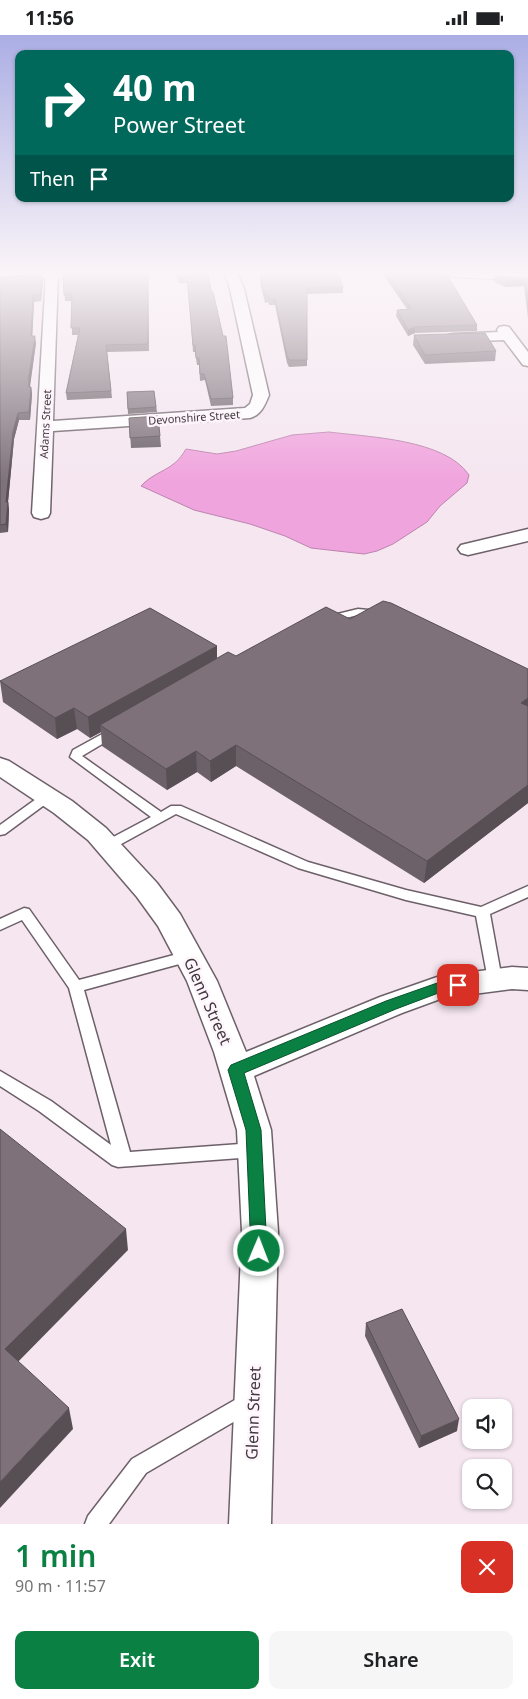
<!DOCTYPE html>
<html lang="en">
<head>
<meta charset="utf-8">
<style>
  body { margin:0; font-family:"Noto Sans",sans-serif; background:#f6f6f6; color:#202124; height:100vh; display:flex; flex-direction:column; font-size:19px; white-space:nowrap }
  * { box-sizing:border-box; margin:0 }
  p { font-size:16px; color:#757577 }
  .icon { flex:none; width:28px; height:28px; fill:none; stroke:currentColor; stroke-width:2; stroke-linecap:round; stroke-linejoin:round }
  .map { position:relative; height:1489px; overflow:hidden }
  .sheet { display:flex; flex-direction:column; background:#fff; flex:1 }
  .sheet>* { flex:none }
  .top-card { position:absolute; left:15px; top:15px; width:499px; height:152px; border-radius:10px; box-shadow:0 1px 4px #0004; background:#00695c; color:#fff; overflow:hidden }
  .tools { position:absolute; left:462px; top:1364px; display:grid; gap:10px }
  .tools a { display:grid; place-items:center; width:50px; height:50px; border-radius:10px; background:#fff; box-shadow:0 1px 4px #0004; font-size:25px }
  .pin { position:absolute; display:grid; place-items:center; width:42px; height:42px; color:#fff; margin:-21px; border-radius:10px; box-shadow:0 2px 8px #0006 }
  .me { position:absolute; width:55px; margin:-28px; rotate:1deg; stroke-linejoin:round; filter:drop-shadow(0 0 4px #0008) }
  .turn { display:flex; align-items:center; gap:18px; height:105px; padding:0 15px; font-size:22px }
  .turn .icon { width:65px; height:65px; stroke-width:2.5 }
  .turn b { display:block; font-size:35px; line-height:42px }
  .then { display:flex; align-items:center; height:48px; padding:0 15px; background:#0003; gap:10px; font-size:19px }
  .round { display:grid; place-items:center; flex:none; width:52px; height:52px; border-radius:10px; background:#f6f6f6 }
  .summary { display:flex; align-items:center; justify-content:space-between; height:85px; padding:0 15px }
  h1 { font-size:30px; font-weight:600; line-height:38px; color:#0b8043 }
  .button { display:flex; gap:10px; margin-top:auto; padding:10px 15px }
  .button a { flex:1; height:58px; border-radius:10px; background:#0b8043; color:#fff; font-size:20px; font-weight:600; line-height:58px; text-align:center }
  .button a+a { background:#f6f6f6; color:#202124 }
  .status { display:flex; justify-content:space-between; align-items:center; height:35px; padding:0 25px; background:#fff; direction:ltr }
  .status svg { height:14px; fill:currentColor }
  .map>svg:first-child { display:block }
  .water { fill:#f0a4dd; stroke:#bb84ad }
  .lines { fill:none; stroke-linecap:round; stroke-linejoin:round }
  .lane-casing { stroke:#6d6069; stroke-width:3 }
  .street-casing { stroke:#6d6069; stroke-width:3 }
  .secondary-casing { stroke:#6d6069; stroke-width:2 }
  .lane { fill:#fff; fill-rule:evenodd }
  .street { fill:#fff; fill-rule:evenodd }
  .secondary { fill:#fff; fill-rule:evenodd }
  .wall { fill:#6c6169 }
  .shaded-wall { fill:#584f55 }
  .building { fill:#7e717a; stroke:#584f55 }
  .route { fill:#0b8043; stroke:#07532c }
  .labels { text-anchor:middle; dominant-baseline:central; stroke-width:5; stroke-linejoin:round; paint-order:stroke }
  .far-street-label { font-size:11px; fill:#3f393d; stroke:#fef5fc }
  .near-street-label { font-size:16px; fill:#3f393d; stroke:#fef5fc }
</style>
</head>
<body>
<div class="status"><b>11:56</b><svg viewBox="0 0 49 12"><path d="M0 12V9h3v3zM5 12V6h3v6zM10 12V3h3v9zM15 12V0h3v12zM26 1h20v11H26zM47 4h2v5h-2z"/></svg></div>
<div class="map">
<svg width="528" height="1489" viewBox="0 0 528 1489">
  <rect width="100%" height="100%" fill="#f5e6f0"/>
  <path class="water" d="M329,397C368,402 445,404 469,440L467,448L440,471L427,487L393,509L377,516L364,519L311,513L285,501L250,489L194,475L141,451C157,434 173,437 186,414L217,419L236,416L292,400Z"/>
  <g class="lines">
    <g class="lane-casing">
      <g id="lane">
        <path d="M358,574L379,576L384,579L379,582L358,580L325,588L320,585L321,583Z"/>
        <path d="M115,692L121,696L119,699L82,721L161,777L171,771H181L308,827L406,855L481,872L528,851V862L490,879L502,945L500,949L495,951L490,949L488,945L476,881L406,865L298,833L176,779L112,814H102L100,811L102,808L151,782L70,722L73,715Z"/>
        <path d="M47,758L53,762L51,765L5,799L0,800V790L43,759Z"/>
        <path d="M24,873L29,874L79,945L189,916L194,917L196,921L194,925L84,955L130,1117L254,1108L260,1110L262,1115L260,1120L254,1122L118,1132L112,1130L39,1076L0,1051V1036L51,1066L111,1110L69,953L22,885L0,895V884Z"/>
        <path d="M247,1358L254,1361L257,1368L254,1375L146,1438L109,1489H85L88,1481L132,1424Z"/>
      </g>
    </g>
    <g class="street-casing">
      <g id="street">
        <path d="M58,238L53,386L245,373L250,369L253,360L230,254L225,238H237L244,254L269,360C265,370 261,380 250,383L53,396L50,478L48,482L41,484L34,482L32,478L46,239Z"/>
        <path d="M504,291L509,292L528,317V331L523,330L504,305L453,307L448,306L446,303L448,300L453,299L498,297L497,295L499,292Z"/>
        <path d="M528,494V506L468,520L461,518L458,514L461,510Z"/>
        <path d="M0,723L9,726L72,766L106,793L157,848L180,879L217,946L246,1017L380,962L440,941L512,932L528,933V955L512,954L443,963L402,978L254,1041L271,1095L278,1197L271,1489H229L242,1197L237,1095L214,1017L187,946L158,891L137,862L88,805L54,778L0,742Z"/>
      </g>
    </g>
    <g class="secondary-casing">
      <g id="secondary">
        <path d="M0,238H82L75,242L0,246Z"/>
        <path d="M447,238H528V246L454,242Z"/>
      </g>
    </g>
    <use href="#lane" class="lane"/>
    <use href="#street" class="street"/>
    <use href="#secondary" class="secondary"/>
  </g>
  <g class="wall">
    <path d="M63,238H148L149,316L107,317L112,363L67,365L66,358L78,300H72V266H65Z"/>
    <path d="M175,238H208L233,363V370L211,371L205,345L200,346L199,330H197L195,317H193L188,248H179Z"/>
    <path d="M261,238L343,252V258L307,259V331L289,332L287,328L275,270H269L268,267L265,268L260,247Z"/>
    <path d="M382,238H447L446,240L477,290V296L415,298L408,301L396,281L397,275L407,274Z"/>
    <path d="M42,239L43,246L41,266L34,267L32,301L36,308L30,348V352H31L32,359L30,385H19L14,404L8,467L9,475L8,497L0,498V242Z"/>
    <path d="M495,241L528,243V283L524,251L505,252L494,247Z"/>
    <path d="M414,300L496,316L495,326L425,329L413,310Z"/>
    <path d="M154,356L157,377L128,379L127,357Z"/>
    <path d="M129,383L160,401L161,412L131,413Z"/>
    <path d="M350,584L528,634V768L424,848L236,731L211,747L197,737L167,755L102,711L101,697L90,703L77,694L57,704L3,667L0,646L217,611V624L236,621Z"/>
    <path d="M366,1288L457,1396L419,1413L365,1301Z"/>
  </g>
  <g class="shaded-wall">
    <path d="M42,239L43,246L41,266L40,260Z"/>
    <path d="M525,245L524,251L505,252L506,246Z"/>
    <path d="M33,260L34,267L32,308L31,301Z"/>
    <path d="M415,292V298L408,301V295Z"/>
    <path d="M35,301L36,308L29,359V341Z"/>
    <path d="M31,352L32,359L30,385L29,377Z"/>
    <path d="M18,378L19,385L14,404L8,467L9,475L8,497L6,489V467L13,397Z"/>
    <path d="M217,611V631L100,690L101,697L90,703L88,682Z"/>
    <path d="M528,663V681L521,668Z"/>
    <path d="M74,673L77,694L57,704L55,683Z"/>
    <path d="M236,710V731L211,747L210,726Z"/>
    <path d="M196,716L197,737L167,755L166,734Z"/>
    <path d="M528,750V768L424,848L427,826Z"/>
    <path d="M126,1194L128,1215L10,1335L5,1314Z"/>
    <path d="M69,1373L73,1394L0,1473V1447Z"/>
    <path d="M459,1384L457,1396L419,1413L421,1401Z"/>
  </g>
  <g class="building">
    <path d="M63,238H148V309L106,310L111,356L66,358L80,293H71L72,259L64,260Z"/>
    <path d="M177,238H208L211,257H213L223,301H226L233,363L211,364L204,339H200L199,323H196L195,310H193L187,242H178Z"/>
    <path d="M261,238H338L343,252L307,253V325H289L287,321L275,264H269L268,261H265L260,241Z"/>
    <path d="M386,238H445V240H447L477,290L415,292L408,295L397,275L412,274Z"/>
    <path d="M42,239L40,260H33L31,301H35L29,341V352H31L29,377L18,378L13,397L6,467H8L6,489L0,490V242Z"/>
    <path d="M495,241L528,243V272L525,245L506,246Z"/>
    <path d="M485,298L496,316L425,320L414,300Z"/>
    <path d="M154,356L156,372L128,374L127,357Z"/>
    <path d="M158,381L160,401L130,403L129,383Z"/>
    <path d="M383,566L391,568L528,634V663L521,668L528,671V750L427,826L236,710L210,726L196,716L166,734L100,690L228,617L236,621L326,572L350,584Z"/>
    <path d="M150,573L217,611L88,682L74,673L55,683L0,646Z"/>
    <path d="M0,1094L126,1194L5,1314L69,1373L0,1447Z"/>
    <path d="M402,1274L459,1384L421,1401L366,1288Z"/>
  </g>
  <linearGradient id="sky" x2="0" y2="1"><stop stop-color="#abaee4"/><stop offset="0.53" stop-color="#faf4f8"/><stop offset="1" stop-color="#faf4f8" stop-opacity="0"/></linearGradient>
  <rect width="528" height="447" fill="url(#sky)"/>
  <path class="route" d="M458,945L463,946L465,950L463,954L441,957L396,974L244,1038L261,1095L267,1216L265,1221L259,1223L253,1221L251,1216L246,1095L228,1035L231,1030L386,966L440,947Z"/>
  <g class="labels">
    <g class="far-street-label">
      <text transform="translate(194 382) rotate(-4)">Devonshire Street</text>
      <text transform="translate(45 389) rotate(-87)">Adams Street</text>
    </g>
    <g class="near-street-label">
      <text transform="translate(208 966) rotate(66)">Glenn Street</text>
      <text transform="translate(253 1378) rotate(-88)">Glenn Street</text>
    </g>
  </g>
</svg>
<div class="tools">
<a><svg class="icon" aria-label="sound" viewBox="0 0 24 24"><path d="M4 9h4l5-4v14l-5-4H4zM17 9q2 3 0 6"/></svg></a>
<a><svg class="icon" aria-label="search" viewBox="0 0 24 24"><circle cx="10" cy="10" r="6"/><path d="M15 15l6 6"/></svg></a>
</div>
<div class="pin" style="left:458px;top:950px;background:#d93025"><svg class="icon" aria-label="arrive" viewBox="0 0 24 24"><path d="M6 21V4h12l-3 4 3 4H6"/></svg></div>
<svg class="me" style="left:259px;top:1216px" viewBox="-20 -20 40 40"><circle r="17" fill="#0b8043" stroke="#fff" stroke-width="3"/><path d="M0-11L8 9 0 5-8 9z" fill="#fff"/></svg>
<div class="top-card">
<div class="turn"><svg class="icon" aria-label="right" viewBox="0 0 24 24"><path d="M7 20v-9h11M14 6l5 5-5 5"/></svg><div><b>40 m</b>Power Street</div></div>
<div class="then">Then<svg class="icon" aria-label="arrive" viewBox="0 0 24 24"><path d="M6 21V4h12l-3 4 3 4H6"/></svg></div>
</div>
</div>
<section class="sheet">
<div class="summary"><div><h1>1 min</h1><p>90 m · 11:57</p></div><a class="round" style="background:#d93025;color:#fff"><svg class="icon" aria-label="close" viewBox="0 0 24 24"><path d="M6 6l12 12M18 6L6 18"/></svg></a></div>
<div class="button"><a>Exit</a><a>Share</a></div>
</section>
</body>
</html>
